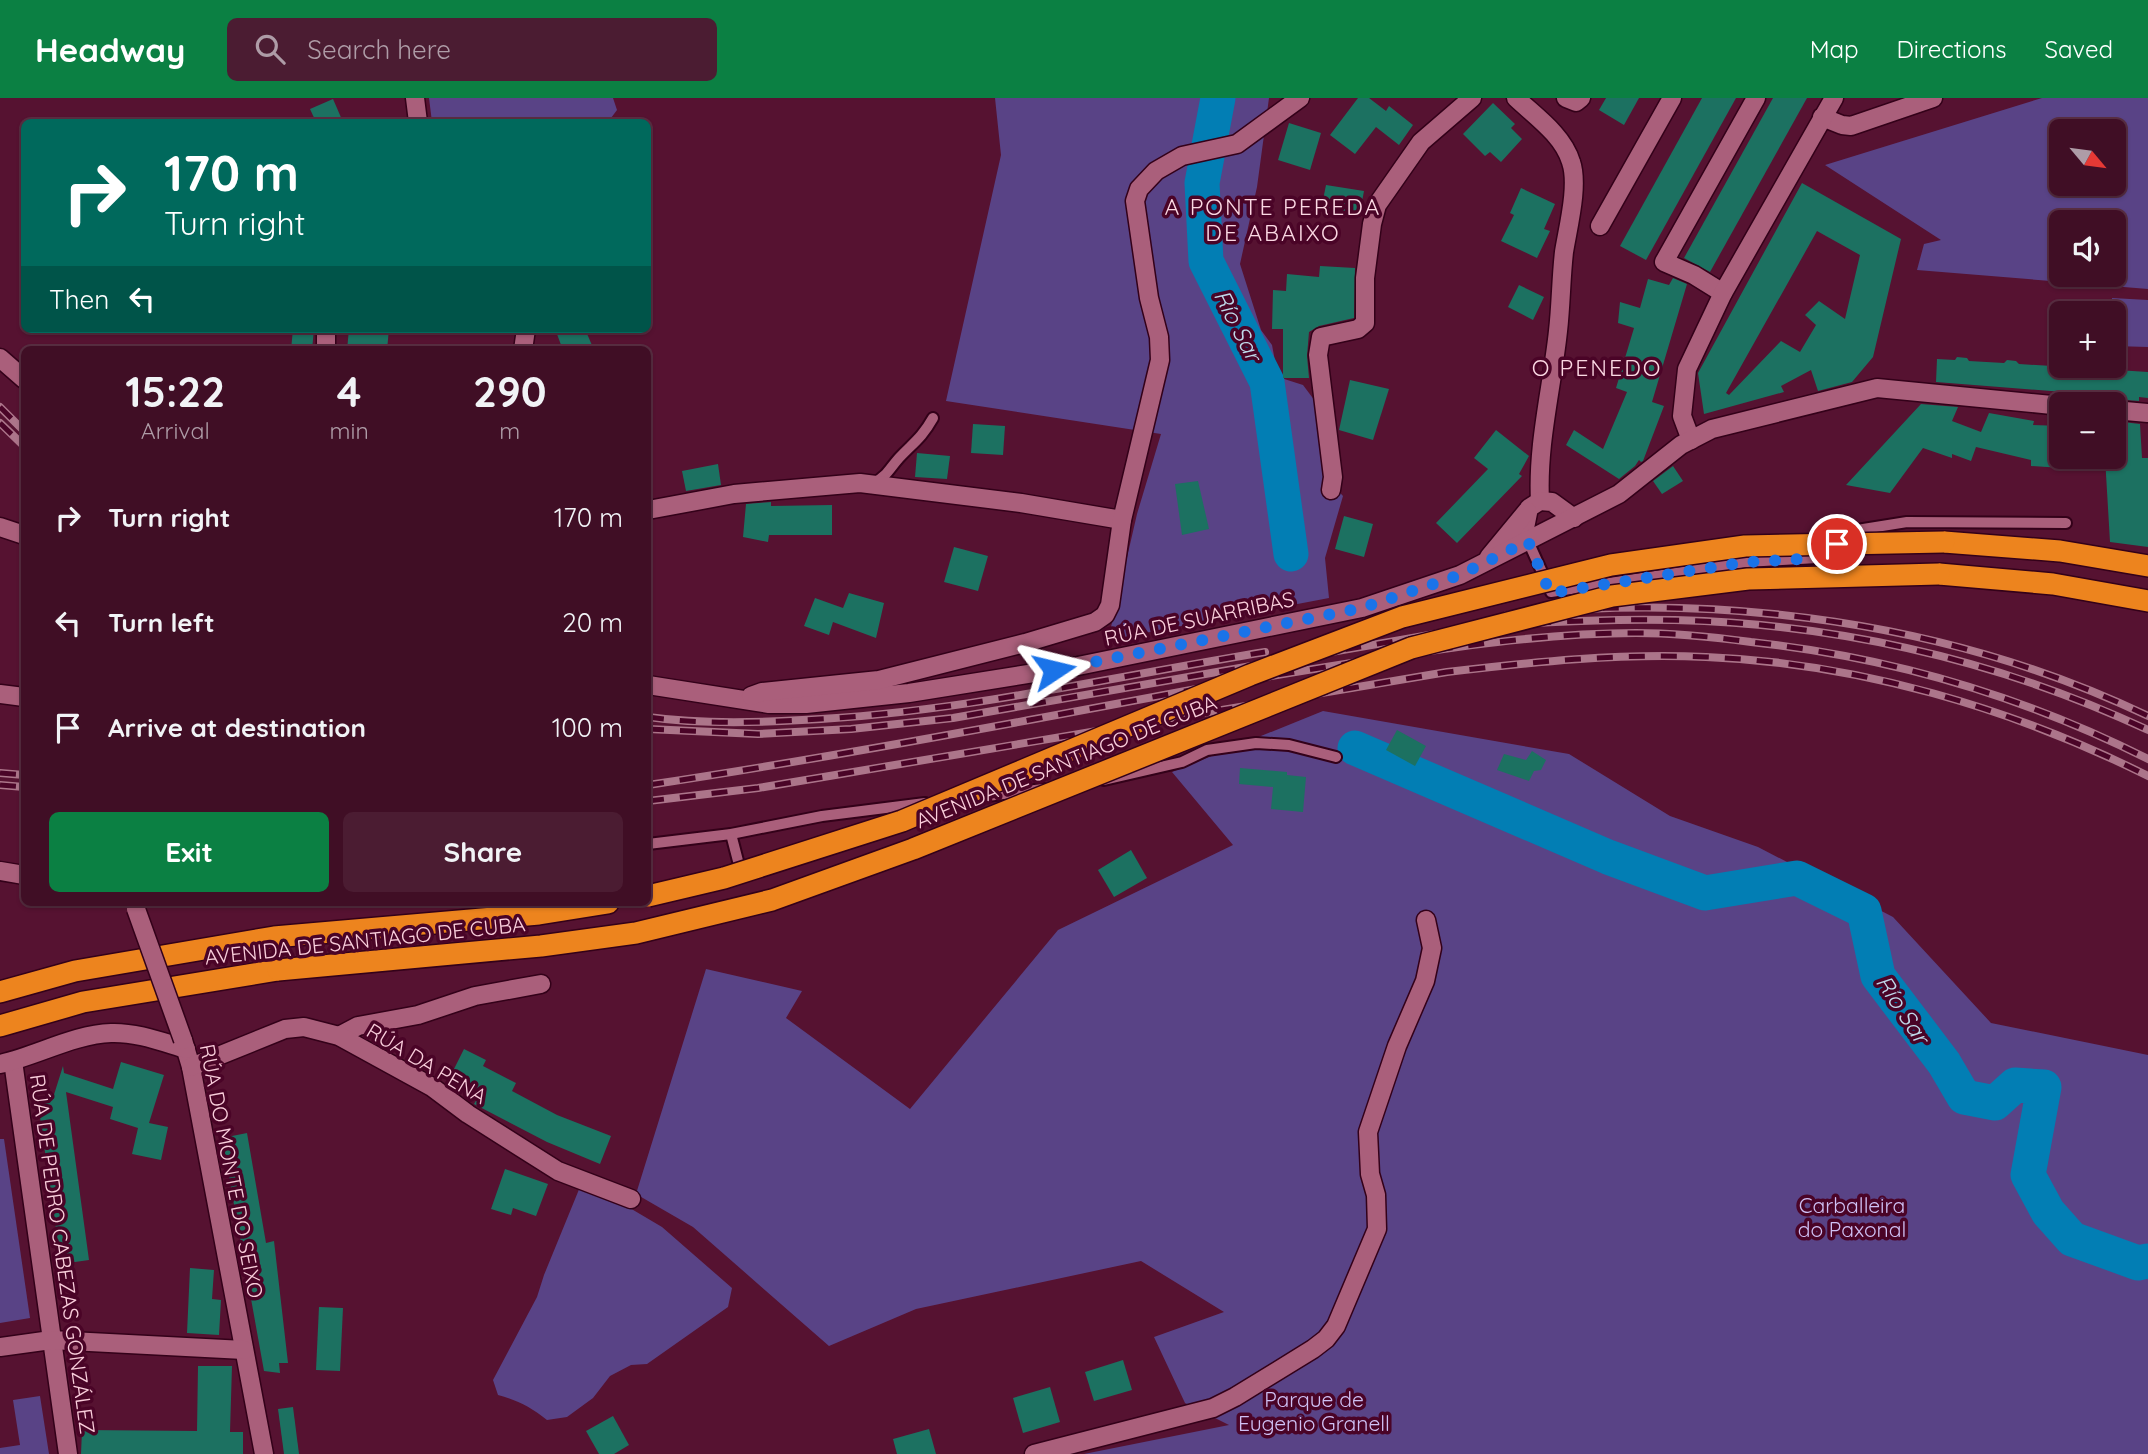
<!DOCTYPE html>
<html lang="en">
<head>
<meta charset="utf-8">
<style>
  body { margin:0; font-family:Quicksand,sans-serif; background:#4b1c32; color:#f1f3f6; height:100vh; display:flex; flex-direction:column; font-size:26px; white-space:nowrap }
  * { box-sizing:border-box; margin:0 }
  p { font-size:23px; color:#ae9ca7 }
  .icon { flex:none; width:38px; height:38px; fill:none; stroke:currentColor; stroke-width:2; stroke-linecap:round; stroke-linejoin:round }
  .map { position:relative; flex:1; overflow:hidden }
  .details { position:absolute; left:21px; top:248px; width:630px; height:560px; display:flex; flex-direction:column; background:#400e25; border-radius:10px; box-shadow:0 2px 5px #0004,0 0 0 2px #592e42 }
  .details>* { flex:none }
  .top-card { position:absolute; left:21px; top:21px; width:630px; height:214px; border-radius:10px; box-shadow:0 2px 5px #0004,0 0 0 2px #592e42; background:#00695c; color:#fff; overflow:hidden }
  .needle { width:46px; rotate:119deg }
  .buttons { position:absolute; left:2049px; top:21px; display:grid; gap:14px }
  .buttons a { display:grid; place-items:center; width:77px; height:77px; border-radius:10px; background:#400e25; box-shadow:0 2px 5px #0004,0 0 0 2px #592e42; font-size:35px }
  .pin { position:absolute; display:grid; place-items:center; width:60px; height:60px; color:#fff; margin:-30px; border:4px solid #fff; border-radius:50%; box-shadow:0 2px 7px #0007 }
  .me { position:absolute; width:77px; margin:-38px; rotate:80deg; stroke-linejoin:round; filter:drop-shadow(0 0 5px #0008) }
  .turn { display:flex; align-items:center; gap:24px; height:147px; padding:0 28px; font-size:32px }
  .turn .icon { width:91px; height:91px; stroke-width:2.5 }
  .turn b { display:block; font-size:49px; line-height:60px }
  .then { display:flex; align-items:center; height:66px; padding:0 28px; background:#0003; gap:14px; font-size:26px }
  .eta { display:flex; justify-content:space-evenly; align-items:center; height:119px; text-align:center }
  .eta b { font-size:42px; font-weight:700; line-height:49px }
  .button { display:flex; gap:14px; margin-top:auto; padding:14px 28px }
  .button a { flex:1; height:80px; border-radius:10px; background:#0b8043; color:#fff; font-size:28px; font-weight:700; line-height:80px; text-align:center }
  .button a+a { background:#4b1c32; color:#f1f3f6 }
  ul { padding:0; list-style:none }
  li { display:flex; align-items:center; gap:21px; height:105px; padding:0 28px }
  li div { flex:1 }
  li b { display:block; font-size:26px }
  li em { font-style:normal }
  header { display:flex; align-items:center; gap:42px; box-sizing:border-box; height:98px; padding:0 35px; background:#0b8043; color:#fff }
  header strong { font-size:33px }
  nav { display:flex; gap:38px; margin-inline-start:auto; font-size:24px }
  .search { width:490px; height:63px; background:#4b1c32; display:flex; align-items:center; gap:18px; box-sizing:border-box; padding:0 24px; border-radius:10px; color:#ae9ca7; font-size:26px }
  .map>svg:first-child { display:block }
  .green { fill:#594386; fill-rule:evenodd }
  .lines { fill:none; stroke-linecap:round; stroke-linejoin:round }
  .river { stroke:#027eb4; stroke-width:35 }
  .building { fill:#1c7161; fill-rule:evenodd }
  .lane-casing { stroke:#330119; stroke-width:14 }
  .street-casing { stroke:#330119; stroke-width:21 }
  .highway-casing { stroke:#330119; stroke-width:24 }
  .lane { stroke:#aa5f7b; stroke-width:10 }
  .street { stroke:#aa5f7b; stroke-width:18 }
  .highway { stroke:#ed841e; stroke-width:21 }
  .rail-casing { stroke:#ac758a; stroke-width:8 }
  .rail { stroke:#4a0427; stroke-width:5; stroke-dasharray:16; stroke-linecap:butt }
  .street-bridge-casing { stroke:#330119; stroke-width:21; stroke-linecap:butt }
  .highway-bridge-casing { stroke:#330119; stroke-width:24; stroke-linecap:butt }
  .street-bridge { stroke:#aa5f7b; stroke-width:18 }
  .highway-bridge { stroke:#ed841e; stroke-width:21 }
  .route { stroke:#1a73e8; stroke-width:12; stroke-dasharray:0 21.6 }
  .labels { text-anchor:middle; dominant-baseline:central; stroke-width:7; stroke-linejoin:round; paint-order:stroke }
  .street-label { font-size:21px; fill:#facfdc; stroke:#4a0427 }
  .park-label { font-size:21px; fill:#cfc1f5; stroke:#4a0427 }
  .neighbourhood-label { font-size:23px; letter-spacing:2px; fill:#fbd8e3; stroke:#4a0427 }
  .water-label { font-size:23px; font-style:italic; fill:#bfd9ea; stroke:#4a0427 }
</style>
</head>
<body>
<header>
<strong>Headway</strong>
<div class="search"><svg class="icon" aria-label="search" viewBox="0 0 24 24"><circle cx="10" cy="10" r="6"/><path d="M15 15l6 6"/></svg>Search here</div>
<nav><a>Map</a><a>Directions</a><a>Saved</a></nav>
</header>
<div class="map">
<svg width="2148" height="1356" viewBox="0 0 2148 1356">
  <rect width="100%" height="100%" fill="#561231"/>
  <g class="green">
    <path d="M429,0H613L617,12L608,24H432Z"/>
    <path d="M995,0H1269L1257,89L1240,166L1261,232L1272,247L1278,279L1303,287L1315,303L1325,379L1343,398L1325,460L1329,500L1108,542L1137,416L1161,336L946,303L1001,57Z"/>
    <path d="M2042,0H2148V191L1917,172L1924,146L1941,142L1825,67ZM2062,33H2114V86H2062ZM2062,124H2114V177H2062Z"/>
    <path d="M2112,200L2148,202V249L2114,248Z"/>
    <path d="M1323,613L1569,656L1670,718L1758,749L1893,819L1991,925L2148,957V1356H1084L1229,1327L1185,1305L1154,1239L1224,1214L1141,1163L916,1211L829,1248L693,1129L636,1096L706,871L802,893L786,920L910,1011L1058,832L1233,747L1172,674Z"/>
    <path d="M0,1041H4L30,1220L0,1225Z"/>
    <path d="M580,1089L618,1103L662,1129L732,1190L728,1209L647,1266L631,1267L610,1278L593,1300L567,1319L547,1322C531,1309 517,1302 498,1297L493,1282L537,1199L544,1177Z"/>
    <path d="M40,1298L49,1356H0V1350L20,1347L13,1302Z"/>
  </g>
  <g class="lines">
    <g class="river">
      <path d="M1218,0L1202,85L1206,163L1267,284L1291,456"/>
      <path d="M1355,650L1608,759L1705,795L1797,780L1864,813L1878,878L1944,965L1964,999L1995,1005L2015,987L2044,989L2028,1077L2048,1114L2072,1141L2138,1165L2148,1163"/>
    </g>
  </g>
  <g class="building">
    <path d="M1358,0H1369L1386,13L1389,8L1413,27L1399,47L1376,29L1355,56L1330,37Z"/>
    <path d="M1606,0H1639L1624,27L1599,12Z"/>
    <path d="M1702,0H1736L1646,162L1620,148Z"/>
    <path d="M1773,0H1807L1710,174L1684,160Z"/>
    <path d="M333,1L343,24H316L310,11Z"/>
    <path d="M1493,5L1515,26L1511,30L1522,41L1501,64L1490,54L1485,58L1463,36Z"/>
    <path d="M1289,25L1321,35L1310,72L1278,62Z"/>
    <path d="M1802,85L1901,141L1873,259L1852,284L1818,293L1811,272L1781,288L1784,294L1704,316L1698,275ZM1817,133L1860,157L1845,221L1819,203L1805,217L1816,227L1800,254L1781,243L1729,297L1726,295Z"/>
    <path d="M1326,87L1364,93L1359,120L1321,112Z"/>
    <path d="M1521,90L1555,106L1544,131L1550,133L1537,160L1501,143L1514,117L1510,115Z"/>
    <path d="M1320,168L1355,170L1354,220L1319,228L1309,234L1307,258L1309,280H1283V231H1272L1273,192L1286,193L1287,176L1319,179Z"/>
    <path d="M1673,180L1687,186L1652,304L1664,308L1643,363L1641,364L1639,362L1635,368L1619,381L1566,347L1574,332L1603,351L1627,294L1616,290L1634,230L1618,225L1620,204L1640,210L1648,181L1669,187Z"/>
    <path d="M1519,187L1544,199L1533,222L1508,209Z"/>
    <path d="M293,231H314L312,252H291Z"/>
    <path d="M349,231H389L387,252H347Z"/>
    <path d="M555,231H585L594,252H563Z"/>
    <path d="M1957,259L1967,260L1969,263L2004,265L2007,262L2016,263L2019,266L2101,271L2104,268L2114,269L2117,272L2148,274V300L2139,299V303L2114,301V298L1936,284L1937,261L1955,262Z"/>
    <path d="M1350,282L1389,291L1373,342L1339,332Z"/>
    <path d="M1921,306L1958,309L1952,323L1981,334L1989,315L2034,323L2033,327L2062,328V370L2031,368V362L1976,349L1971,363L1952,356V360L1923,350L1890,395L1846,387Z"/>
    <path d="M2114,323L2140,326L2142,360H2148V449L2110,444L2105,359H2114Z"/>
    <path d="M973,326L1005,328L1003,357L971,355Z"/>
    <path d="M1496,332L1529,358L1519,376L1522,378L1457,445L1436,425L1488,371L1474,360Z"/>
    <path d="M917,355L950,358L947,381L915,379Z"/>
    <path d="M718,366L721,387L686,393L682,373Z"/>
    <path d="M1673,368L1683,383L1662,396L1653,383Z"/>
    <path d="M1198,383L1209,431L1182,437L1175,386Z"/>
    <path d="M771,404V408L832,407V437H769L768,444L743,439L746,406Z"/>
    <path d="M1344,418L1373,426L1364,459L1335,451Z"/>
    <path d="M954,449L988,458L978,493L944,484Z"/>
    <path d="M849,495L884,505L876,540L833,524L829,537L804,528L815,500L843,510Z"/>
    <path d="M1397,632L1426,648L1415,668L1386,652Z"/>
    <path d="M1532,653L1546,662L1541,672L1534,673L1529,683L1497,672L1504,656L1526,662Z"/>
    <path d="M1240,670L1287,674V677L1306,679L1303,714L1271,711L1273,689L1239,686Z"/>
    <path d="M1131,752L1147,780L1114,799L1098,772Z"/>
    <path d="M464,951L486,962L483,968L516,985L512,993L557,1017L611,1038L600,1066L547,1044L474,1006L478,999L470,995L473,991L450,979Z"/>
    <path d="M121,964L164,977L149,1025L168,1029L161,1062L132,1056L138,1030L110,1021L113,1009L66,994L89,1162L61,1166L38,1005L52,1003L63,968L64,975L113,991Z"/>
    <path d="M247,1035L266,1145L274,1143L288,1265H279L280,1275L264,1273L222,1040Z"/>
    <path d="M505,1071L548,1086L536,1118L513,1110L511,1117L491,1111Z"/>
    <path d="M190,1170L214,1172L212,1201L221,1202L219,1237L187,1235Z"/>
    <path d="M319,1209L343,1210L340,1273L316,1272Z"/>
    <path d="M1123,1262L1132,1292L1094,1303L1085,1274Z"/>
    <path d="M198,1268H232L230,1334H243V1356H81L82,1332L197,1333Z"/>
    <path d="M1050,1289L1060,1324L1023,1335L1013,1300Z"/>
    <path d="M293,1309L299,1356H284L278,1311Z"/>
    <path d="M613,1318L629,1347L614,1356H599L586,1333Z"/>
    <path d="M929,1331L936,1356H897L893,1341Z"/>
  </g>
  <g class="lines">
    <g class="lane-casing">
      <g id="lane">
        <path d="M874,385C887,378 890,370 899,360C914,344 921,341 933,320"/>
        <path d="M1528,443L1551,494L1747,464L1817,460L1857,432L1907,424L2066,425"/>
        <path d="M1104,682L1182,664L1207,652L1256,645L1289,647L1336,659"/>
        <path d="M979,699L1043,691"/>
        <path d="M731,736L738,763"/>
        <path d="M648,746L731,736L822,718L925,705"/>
      </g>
    </g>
    <g class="street-casing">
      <g id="street">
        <path d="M415,0L418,24"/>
        <path d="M1516,0C1535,18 1563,37 1571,64C1579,87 1568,129 1564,154C1561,180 1561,207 1558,233C1552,290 1537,346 1540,403"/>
        <path d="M1566,0L1576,4L1581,0"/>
        <path d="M1822,19L1842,27L1851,28L1933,0"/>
        <path d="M1600,128L1672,0"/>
        <path d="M1723,195L1694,177L1664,164L1756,0"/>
        <path d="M326,252V231"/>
        <path d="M523,252L526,231"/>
        <path d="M0,260L24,281"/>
        <path d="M2114,312L2148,315"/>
        <path d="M1691,342L1682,318L1687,271L1723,195L1834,0"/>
        <path d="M1331,392L1333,379L1318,257L1321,239L1358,231L1365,225V180L1372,126L1377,107L1421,44L1472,0"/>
        <path d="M648,412L734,396L860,385L1021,405L1122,422"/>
        <path d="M0,429L24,437"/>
        <path d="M1528,443L1525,430L1529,410L1540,403L1552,404L1574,420"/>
        <path d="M1489,459L1527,413"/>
        <path d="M648,587L769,606H806L909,595L1078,568L1362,510L1460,477L1619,396L1681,347L1712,331L1877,290L2062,308"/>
        <path d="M0,596L24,599"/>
        <path d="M751,598L762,594L879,582L1025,545L1095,524L1105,517L1110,507L1122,422L1160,262L1159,239L1149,200L1135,103L1139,91L1156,73L1182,58L1237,46L1300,0"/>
        <path d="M0,773L24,777"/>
        <path d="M339,938L358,928L418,917L475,898L541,886"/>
        <path d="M183,942L191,969L264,1356"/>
        <path d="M13,963L68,1356"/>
        <path d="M0,966C36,958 75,936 111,935C136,934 162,944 186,951"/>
        <path d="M191,969L285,931L304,929L339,938L432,989L468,1016L558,1073L631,1101"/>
        <path d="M0,1249L51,1242L244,1252"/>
        <path d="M1034,1356L1213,1310L1235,1299L1313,1251L1326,1241L1336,1228L1377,1131L1376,1097L1370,1076L1368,1034L1397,948L1425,883L1432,850L1426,822"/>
      </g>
    </g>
    <g class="highway-casing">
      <g id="highway">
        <path d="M1944,444L2060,453L2148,468"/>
        <path d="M1939,476L2053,486L2148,503"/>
        <path d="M0,894L75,873L274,839L539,816L608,805"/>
        <path d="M0,928L83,904L278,872"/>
      </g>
    </g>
    <use href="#lane" class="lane"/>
    <use href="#street" class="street"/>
    <use href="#highway" class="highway"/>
    <g class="rail-casing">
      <g id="rail">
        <path d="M0,309L24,333"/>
        <path d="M0,325L24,348"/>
        <path d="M1507,517C1723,494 1951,524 2148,618"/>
        <path d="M648,619C698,626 751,625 802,622C958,615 1111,579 1265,554"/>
        <path d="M648,631L758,636L851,631L953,620L1475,529C1570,522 1667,518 1761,527C1896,540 2026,575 2148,632"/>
        <path d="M0,675L24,677"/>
        <path d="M0,687L24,689"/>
        <path d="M648,687C815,662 982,631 1148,600C1227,585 1305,572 1384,560C1468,547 1551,535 1636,535C1675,535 1713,539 1751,544C1890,559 2023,598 2148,661"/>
        <path d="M648,703L758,690L1447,574C1533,564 1619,555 1706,559C1858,565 2012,610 2148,678"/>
      </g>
    </g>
    <use href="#rail" class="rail"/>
    <g class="street-bridge-casing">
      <path id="street-bridge" d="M136,811L183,942"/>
    </g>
    <g class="highway-bridge-casing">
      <g id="highway-bridge">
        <path d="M648,798L724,780L902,723L1250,577L1402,519L1611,467L1745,448L1944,444"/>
        <path d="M278,872L541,848L636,835L772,802L913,751L1411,550L1612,498L1748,481L1939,476"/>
      </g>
    </g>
    <use href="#street-bridge" class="street-bridge"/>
    <use href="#highway-bridge" class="highway-bridge"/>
  </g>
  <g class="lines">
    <path class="route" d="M1054,572L1362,510L1460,477L1528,443L1550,495L1747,464L1817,460L1837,446"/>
  </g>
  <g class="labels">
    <g class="street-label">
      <text transform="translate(1199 520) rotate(-12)">RÚA DE SUARRIBAS</text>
      <text transform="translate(1066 663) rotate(-22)">AVENIDA DE SANTIAGO DE CUBA</text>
      <text transform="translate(365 842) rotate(-6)">AVENIDA DE SANTIAGO DE CUBA</text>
      <text transform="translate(427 965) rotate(31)">RÚA DA PENA</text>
      <text transform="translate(232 1073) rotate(79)">RÚA DO MONTE DO SEIXO</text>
      <text transform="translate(63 1156) rotate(82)">RÚA DE PEDRO CABEZAS GONZÁLEZ</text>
    </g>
    <g class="park-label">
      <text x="1852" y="1107">Carballeira<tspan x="1852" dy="24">do Paxonal</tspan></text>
      <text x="1314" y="1301">Parque de<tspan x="1314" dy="24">Eugenio Granell</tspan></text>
    </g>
    <g class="neighbourhood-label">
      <text x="1273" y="108">A PONTE PEREDA<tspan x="1273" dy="26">DE ABAIXO</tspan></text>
      <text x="1597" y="269">O PENEDO</text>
    </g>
    <g class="water-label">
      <text transform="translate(1238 227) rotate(63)">Río Sar</text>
      <text transform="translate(1903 911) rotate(57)">Río Sar</text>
    </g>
  </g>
</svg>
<div class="buttons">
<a><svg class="needle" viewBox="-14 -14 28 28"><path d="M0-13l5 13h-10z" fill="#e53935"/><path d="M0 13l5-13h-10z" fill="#ae9ca7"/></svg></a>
<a><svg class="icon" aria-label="sound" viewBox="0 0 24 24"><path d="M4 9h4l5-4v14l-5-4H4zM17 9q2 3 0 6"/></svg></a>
<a>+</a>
<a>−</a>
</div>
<div class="pin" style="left:1837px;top:446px;background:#d93025"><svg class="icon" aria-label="arrive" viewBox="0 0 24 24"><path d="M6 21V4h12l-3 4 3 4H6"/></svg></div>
<svg class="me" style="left:1054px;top:572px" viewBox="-20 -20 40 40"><path d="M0-17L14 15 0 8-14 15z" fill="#1a73e8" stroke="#fff" stroke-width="4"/></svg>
<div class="top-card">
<div class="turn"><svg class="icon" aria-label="right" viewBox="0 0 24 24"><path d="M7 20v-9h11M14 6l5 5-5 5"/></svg><div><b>170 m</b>Turn right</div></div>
<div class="then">Then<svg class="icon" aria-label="left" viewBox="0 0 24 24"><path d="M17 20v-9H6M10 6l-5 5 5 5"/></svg></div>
</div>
<section class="details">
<div class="eta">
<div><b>15:22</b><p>Arrival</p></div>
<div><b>4</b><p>min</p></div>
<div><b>290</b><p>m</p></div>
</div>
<ul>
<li><svg class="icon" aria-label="right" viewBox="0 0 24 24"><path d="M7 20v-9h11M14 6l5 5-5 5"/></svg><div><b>Turn right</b></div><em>170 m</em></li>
<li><svg class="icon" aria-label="left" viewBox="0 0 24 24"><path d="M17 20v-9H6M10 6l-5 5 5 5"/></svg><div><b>Turn left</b></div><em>20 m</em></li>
<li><svg class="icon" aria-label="arrive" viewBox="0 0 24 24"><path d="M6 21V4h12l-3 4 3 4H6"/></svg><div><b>Arrive at destination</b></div><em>100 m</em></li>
</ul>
<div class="button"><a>Exit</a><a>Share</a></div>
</section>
</div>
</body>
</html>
